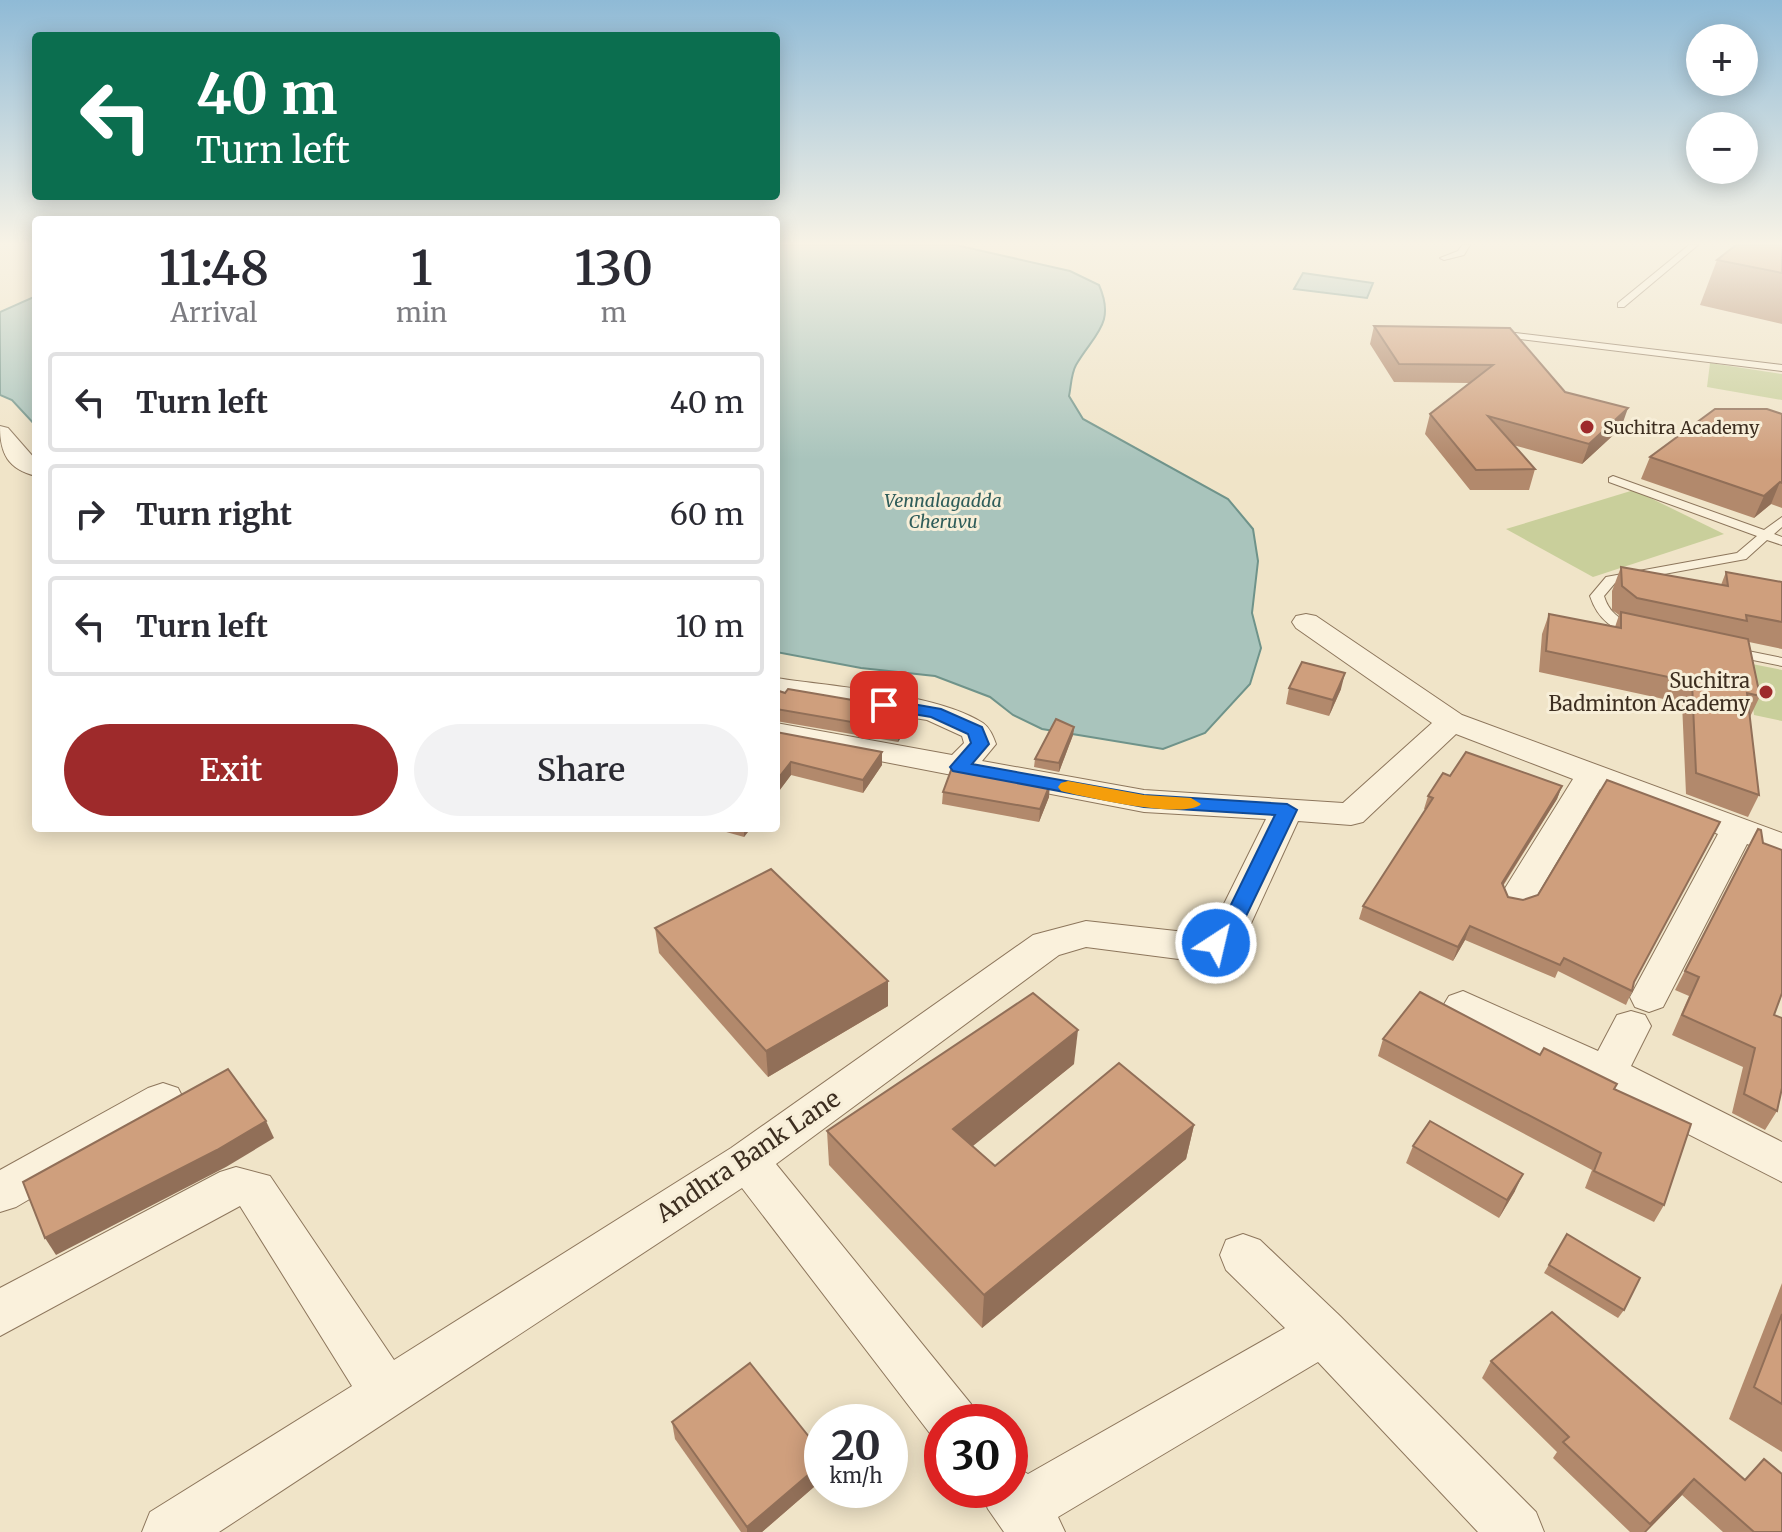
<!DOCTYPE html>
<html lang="en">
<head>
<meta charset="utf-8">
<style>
  body { margin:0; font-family:Merriweather,serif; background:#f2f2f3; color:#2b2b33; height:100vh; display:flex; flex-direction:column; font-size:30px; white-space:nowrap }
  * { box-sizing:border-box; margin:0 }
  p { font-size:26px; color:#7c7c81 }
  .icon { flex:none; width:44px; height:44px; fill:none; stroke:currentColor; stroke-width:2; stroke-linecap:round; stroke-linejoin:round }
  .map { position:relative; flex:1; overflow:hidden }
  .sheet { position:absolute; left:32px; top:216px; width:748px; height:616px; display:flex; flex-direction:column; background:#fff; border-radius:8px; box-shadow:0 4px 20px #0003 }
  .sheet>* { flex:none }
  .guide { position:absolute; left:32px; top:32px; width:748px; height:168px; border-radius:8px; box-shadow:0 4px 20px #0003; background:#0b6e4f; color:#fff; overflow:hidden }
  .controls { position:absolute; left:1686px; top:24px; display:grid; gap:16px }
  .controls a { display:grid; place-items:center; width:72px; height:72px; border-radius:50%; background:#fff; box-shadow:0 4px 20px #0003; font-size:40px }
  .speed { position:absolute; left:804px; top:1404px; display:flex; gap:16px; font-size:40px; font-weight:700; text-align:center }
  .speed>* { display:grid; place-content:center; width:104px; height:104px; border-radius:50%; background:#fff; box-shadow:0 4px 20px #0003; line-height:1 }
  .speed small { font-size:20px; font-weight:400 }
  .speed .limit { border:12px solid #d22; background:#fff; color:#111 }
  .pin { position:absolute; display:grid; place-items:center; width:68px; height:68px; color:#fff; margin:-34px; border-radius:16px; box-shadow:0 4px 12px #0006 }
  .me { position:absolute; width:88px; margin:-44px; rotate:35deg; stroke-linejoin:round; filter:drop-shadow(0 0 6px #0008) }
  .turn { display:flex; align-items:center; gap:28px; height:168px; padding:0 32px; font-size:36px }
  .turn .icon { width:104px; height:104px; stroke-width:2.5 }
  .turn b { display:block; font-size:56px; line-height:68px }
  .eta { display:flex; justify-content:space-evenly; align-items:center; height:136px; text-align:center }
  .eta b { font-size:48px; font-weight:600; line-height:56px }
  .primary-button { display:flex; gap:16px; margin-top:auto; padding:16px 32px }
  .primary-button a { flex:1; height:92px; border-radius:48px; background:#9e2a2b; color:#fff; font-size:32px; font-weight:600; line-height:92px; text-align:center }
  .primary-button a+a { background:#f2f2f3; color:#2b2b33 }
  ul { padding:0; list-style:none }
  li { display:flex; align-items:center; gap:24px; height:100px; margin:0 16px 12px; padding:0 16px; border:4px solid #e1e1e2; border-radius:8px }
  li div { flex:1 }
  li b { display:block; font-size:30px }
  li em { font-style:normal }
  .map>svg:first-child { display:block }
  .green { fill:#c9cf9b }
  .water { fill:#a9c4bc; stroke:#6f938a; stroke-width:2 }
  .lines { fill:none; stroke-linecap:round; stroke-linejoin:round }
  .lane-casing { stroke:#8d765c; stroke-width:2 }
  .street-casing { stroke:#8d765c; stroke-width:2 }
  .lane { fill:#faf1dc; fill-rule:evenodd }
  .street { fill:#faf1dc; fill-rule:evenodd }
  .wall { fill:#b2896c }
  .shaded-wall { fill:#916f58 }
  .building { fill:#cf9f7d; stroke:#916f58; stroke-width:2 }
  .route { fill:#1a73e8; stroke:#114b97; stroke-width:2 }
  .slow { fill:#f59e0b }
  .poi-dot { fill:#9e2a2b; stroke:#f7eed8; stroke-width:3 }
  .labels { text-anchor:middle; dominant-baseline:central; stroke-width:6; stroke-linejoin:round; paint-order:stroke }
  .far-poi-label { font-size:18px; fill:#3d2e20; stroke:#f7eed8; text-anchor:start }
  .far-water-label { font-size:18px; font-style:italic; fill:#2f5d5a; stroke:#f7eed8 }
  .poi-label { font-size:20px; fill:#3d2e20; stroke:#f7eed8; text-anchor:end }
  .near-street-label { font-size:24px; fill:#3d2e20; stroke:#f7eed8 }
</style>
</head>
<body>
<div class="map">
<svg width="1782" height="1532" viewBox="0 0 1782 1532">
  <rect width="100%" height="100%" fill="#f0e4c8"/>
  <g class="green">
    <path d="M1710,363L1782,374V400L1707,387Z"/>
    <path d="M1634,490L1724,534L1593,577L1506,529Z"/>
    <path d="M1747,663L1782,670V721L1754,715Z"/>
  </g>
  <g class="water">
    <path d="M776,245H956L1070,271L1099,285C1116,324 1094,334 1076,365C1071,374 1071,387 1069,396L1083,419L1228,499L1253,529L1258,561L1252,613L1261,648L1250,684L1205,733L1163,749L1042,729L1013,715L990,697L935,676L861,668L776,652Z"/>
    <path d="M1303,273L1373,283L1367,298L1294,289Z"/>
    <path d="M36,296V426L12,400L0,395V312Z"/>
  </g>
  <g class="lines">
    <g class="lane-casing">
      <g id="lane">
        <path d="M1462,245H1470L1464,255L1444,260L1440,258L1458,251Z"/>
        <path d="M1689,245H1698L1624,307H1618V303Z"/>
        <path d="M1498,331L1782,365V371L1495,336V332Z"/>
        <path d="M1613,476L1764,530L1782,517V527L1774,534L1782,537V545L1767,540L1746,559L1615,583L1604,596C1611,619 1627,620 1643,632L1636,636C1613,630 1598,620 1590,596L1606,577L1737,553L1757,536L1609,482V478Z"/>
        <path d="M1733,648L1782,658V666L1728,655L1726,652Z"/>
      </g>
    </g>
    <g class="street-casing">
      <g id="street">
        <path d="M0,426L8,428L36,460V476C8,469 0,454 0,426Z"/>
        <path d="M1306,614L1316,616L1462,715L1782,833V856L1747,844L1663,1007L1649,1012L1635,1007L1630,997L1718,834L1600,789L1530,907L1517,910L1504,907L1499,898L1573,779L1456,734L1363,822L1351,825L1298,821L1248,930L1229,952L1194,961L1086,947L1059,955L776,1164L971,1404L979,1422H942V1443L935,1440L742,1188L219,1532H142L150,1512L352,1386L240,1206L0,1336V1288L220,1172L236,1167L270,1176L394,1360L731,1148L1033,935L1086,921L1194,933L1205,932L1215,922L1266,819L1144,812L776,741V723L952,755L964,743L962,736L927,720L776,696V678C833,687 936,693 983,723C990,728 993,736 996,744L982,761L1144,790L1343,803L1432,723L1296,628L1292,622L1296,616Z"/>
        <path d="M1463,991L1598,1051L1617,1015L1631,1011L1645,1015L1651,1026L1631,1066L1782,1142V1182L1592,1085L1449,1016L1443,1006L1449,996Z"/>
        <path d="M163,1083L178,1088L184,1100L178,1112L16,1207L0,1212V1170L148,1088Z"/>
        <path d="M1243,1234L1260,1240L1340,1316L1536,1512L1544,1532H1478L1318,1362L1058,1517L1065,1532H1004L988,1509L980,1490H1010V1464L1028,1474L1285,1328L1226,1270L1220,1255L1226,1240Z"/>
      </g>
    </g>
    <use href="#lane" class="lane"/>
    <use href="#street" class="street"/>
  </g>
  <g class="wall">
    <path d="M1782,245V324L1700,305L1717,260Z"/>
    <path d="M1374,326L1510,328L1565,392L1621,428L1582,464L1513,445L1535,469L1529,490H1470L1425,434L1430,414L1469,383L1394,382L1370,344Z"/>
    <path d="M1782,414V508L1771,504L1754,518L1641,479L1650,457Z"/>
    <path d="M1621,567L1721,585L1726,572L1782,582V649L1749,642L1760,696L1750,717L1759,795L1748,817L1686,794L1682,703L1539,672L1542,634L1549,614L1615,627L1619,615L1612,610V591Z"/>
    <path d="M1289,688L1341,689L1329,716L1286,704Z"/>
    <path d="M776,690L911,723L898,742L776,721Z"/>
    <path d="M1074,727L1073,735L1059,772L1034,767L1035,759Z"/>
    <path d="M776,732L882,752V765L863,793L791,775L776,795Z"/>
    <path d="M1450,776L1562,786L1557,799L1503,886L1508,897L1634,984L1632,991L1626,1005L1558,971L1555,978L1465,940L1453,961L1359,919L1363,906L1426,810L1424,809L1428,796Z"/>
    <path d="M943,792L1049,797L1039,822L942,804Z"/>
    <path d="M712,828H751L744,837Z"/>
    <path d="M1758,829L1774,1015L1777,1111L1765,1130L1732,1113L1743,1067L1672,1035L1689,996L1675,990Z"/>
    <path d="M655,928L888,1006L768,1077L659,953Z"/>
    <path d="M1383,1039L1540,1055L1614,1089L1664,1205L1654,1222L1585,1188L1592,1170L1378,1056Z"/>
    <path d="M1074,1064L972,1146L995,1166L1194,1125L1186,1159L982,1328L829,1165L827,1131Z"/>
    <path d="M1413,1146L1515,1191L1499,1218L1406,1163Z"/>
    <path d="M1567,1234L1624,1310L1618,1318L1544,1273Z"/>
    <path d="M1782,1283V1452L1729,1419Z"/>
    <path d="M1552,1312L1782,1532H1723L1682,1495L1646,1532H1630L1553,1458L1557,1452L1482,1378L1491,1361Z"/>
    <path d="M672,1422L822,1453V1480L762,1532H741L675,1439Z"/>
  </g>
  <g class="shaded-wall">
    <path d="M1628,408L1621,428L1582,464L1589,444Z"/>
    <path d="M1780,482L1771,504L1754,518L1764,496Z"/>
    <path d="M1345,673L1341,689L1329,716L1333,700Z"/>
    <path d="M911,710V723L898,742V730Z"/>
    <path d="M1074,727L1073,735L1059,772V763Z"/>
    <path d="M882,752V765L863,793V780Z"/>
    <path d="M791,762V775L776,795V781Z"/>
    <path d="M1050,784L1049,797L1039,822L1040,809Z"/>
    <path d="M1562,786L1557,799L1496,896L1502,883Z"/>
    <path d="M744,828H751L744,837Z"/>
    <path d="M1470,926L1465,940L1453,961L1458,947Z"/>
    <path d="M888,981V1006L768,1077L766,1051Z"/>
    <path d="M1078,1030L1074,1064L952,1163L953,1129Z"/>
    <path d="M266,1121L274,1138L226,1167L56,1255L45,1238Z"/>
    <path d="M1194,1125L1186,1159L982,1328L984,1295Z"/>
    <path d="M1523,1174L1515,1191L1499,1218L1507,1200Z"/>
    <path d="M822,1463V1480L762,1532H747V1527Z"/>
    <path d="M1694,1479L1682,1495L1646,1532H1644Z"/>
  </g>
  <g class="building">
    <path d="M1736,245H1782V273L1717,260Z"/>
    <path d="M1374,326L1510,328L1565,392L1628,408L1589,444L1488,416L1535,469L1476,470L1430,414L1493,365L1399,364Z"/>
    <path d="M1715,409H1767L1782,414V483L1780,482L1764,496L1650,457Z"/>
    <path d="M1621,567L1728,586L1726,572L1782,582V622L1746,615L1747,621L1637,598L1622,586Z"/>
    <path d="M1621,612L1748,639L1760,696L1747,693L1759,795L1696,773L1692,682L1546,651L1549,614L1621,628Z"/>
    <path d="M1302,662L1345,673L1333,700L1289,688Z"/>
    <path d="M788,689L911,710L898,730L776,709V690L785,693Z"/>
    <path d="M1056,719L1074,727L1059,763L1035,759Z"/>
    <path d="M776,732L882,752L863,780L791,762L776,781Z"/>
    <path d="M1466,752L1562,786L1502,883L1508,897L1523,900L1538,895L1607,780L1720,822L1634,982L1632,991L1564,958L1560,965L1470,926L1458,947L1363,906L1433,798L1428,796L1443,773L1450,776Z"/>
    <path d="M953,765L1050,784L1040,809L943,792Z"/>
    <path d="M1758,829L1761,830L1763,843L1782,850V993L1774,1015L1782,1018V1088L1777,1111L1744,1094L1755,1048L1682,1015L1699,977L1685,971Z"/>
    <path d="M771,869L888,981L766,1051L655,928Z"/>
    <path d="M1420,992L1540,1055L1544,1048L1617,1084L1614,1089L1691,1124L1664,1205L1594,1171L1601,1153L1383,1039Z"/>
    <path d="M1033,993L1078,1030L953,1129L995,1166L1119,1063L1194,1125L984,1295L827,1131Z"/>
    <path d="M228,1069L266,1121L217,1150L45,1238L23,1182Z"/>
    <path d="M1430,1121L1523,1174L1507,1200L1413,1146Z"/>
    <path d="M1567,1234L1640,1278L1624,1310L1549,1265Z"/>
    <path d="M1552,1312L1745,1480L1764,1459L1782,1474V1532H1754L1694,1479L1650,1524L1563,1442L1569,1437L1491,1361Z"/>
    <path d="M1782,1314V1404L1754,1387Z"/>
    <path d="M750,1363L822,1453V1463L747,1527L672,1422Z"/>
  </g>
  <linearGradient id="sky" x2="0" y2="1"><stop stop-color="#8fbad6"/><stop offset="0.53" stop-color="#f8f3e6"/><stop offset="1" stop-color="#f8f3e6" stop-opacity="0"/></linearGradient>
  <rect width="1782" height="460" fill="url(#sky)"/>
  <path class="route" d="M884,699L941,709L982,727L989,744L972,764L1144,795L1287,804L1297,810L1237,935L1223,949H1208L1205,943L1221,925L1275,815L1144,807L953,771L950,767L971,743L968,734L931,717L878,708L875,705Z"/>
  <path class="slow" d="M1068,781L1144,795L1191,798L1201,804C1186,820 1084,797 1061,791L1058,787L1061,783Z"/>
  <g class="poi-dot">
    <circle cx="1587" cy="427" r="8"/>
    <circle cx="1766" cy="692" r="8"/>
  </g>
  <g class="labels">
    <g class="far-poi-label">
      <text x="1603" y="427">Suchitra Academy</text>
    </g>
    <g class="far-water-label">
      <text x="943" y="500">Vennalagadda<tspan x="943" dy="21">Cheruvu</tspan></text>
    </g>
    <g class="poi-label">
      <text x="1750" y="680">Suchitra<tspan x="1750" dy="23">Badminton Academy</tspan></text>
    </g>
    <g class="near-street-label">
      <text transform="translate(748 1156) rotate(-34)">Andhra Bank Lane</text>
    </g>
  </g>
</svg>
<div class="controls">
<a>+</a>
<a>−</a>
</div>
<div class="speed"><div>20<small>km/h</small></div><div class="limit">30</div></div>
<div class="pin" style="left:884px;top:705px;background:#d93025"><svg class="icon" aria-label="arrive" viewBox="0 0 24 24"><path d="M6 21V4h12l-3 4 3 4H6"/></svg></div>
<svg class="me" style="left:1216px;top:943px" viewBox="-20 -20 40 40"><circle r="17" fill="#1a73e8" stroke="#fff" stroke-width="3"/><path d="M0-11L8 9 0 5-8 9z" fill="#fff"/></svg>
<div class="guide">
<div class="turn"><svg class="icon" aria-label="left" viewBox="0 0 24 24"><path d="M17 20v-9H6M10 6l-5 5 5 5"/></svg><div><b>40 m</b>Turn left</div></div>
</div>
<section class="sheet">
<div class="eta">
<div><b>11:48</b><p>Arrival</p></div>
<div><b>1</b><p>min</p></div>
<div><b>130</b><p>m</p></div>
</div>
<ul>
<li><svg class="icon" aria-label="left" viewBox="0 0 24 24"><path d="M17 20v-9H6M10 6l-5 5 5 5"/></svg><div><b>Turn left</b></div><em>40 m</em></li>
<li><svg class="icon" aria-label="right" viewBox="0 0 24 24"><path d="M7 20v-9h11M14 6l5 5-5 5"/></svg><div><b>Turn right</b></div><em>60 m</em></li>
<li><svg class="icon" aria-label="left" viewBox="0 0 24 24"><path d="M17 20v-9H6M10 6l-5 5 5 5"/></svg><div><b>Turn left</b></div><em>10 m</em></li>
</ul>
<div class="primary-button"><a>Exit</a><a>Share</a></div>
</section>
</div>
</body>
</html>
